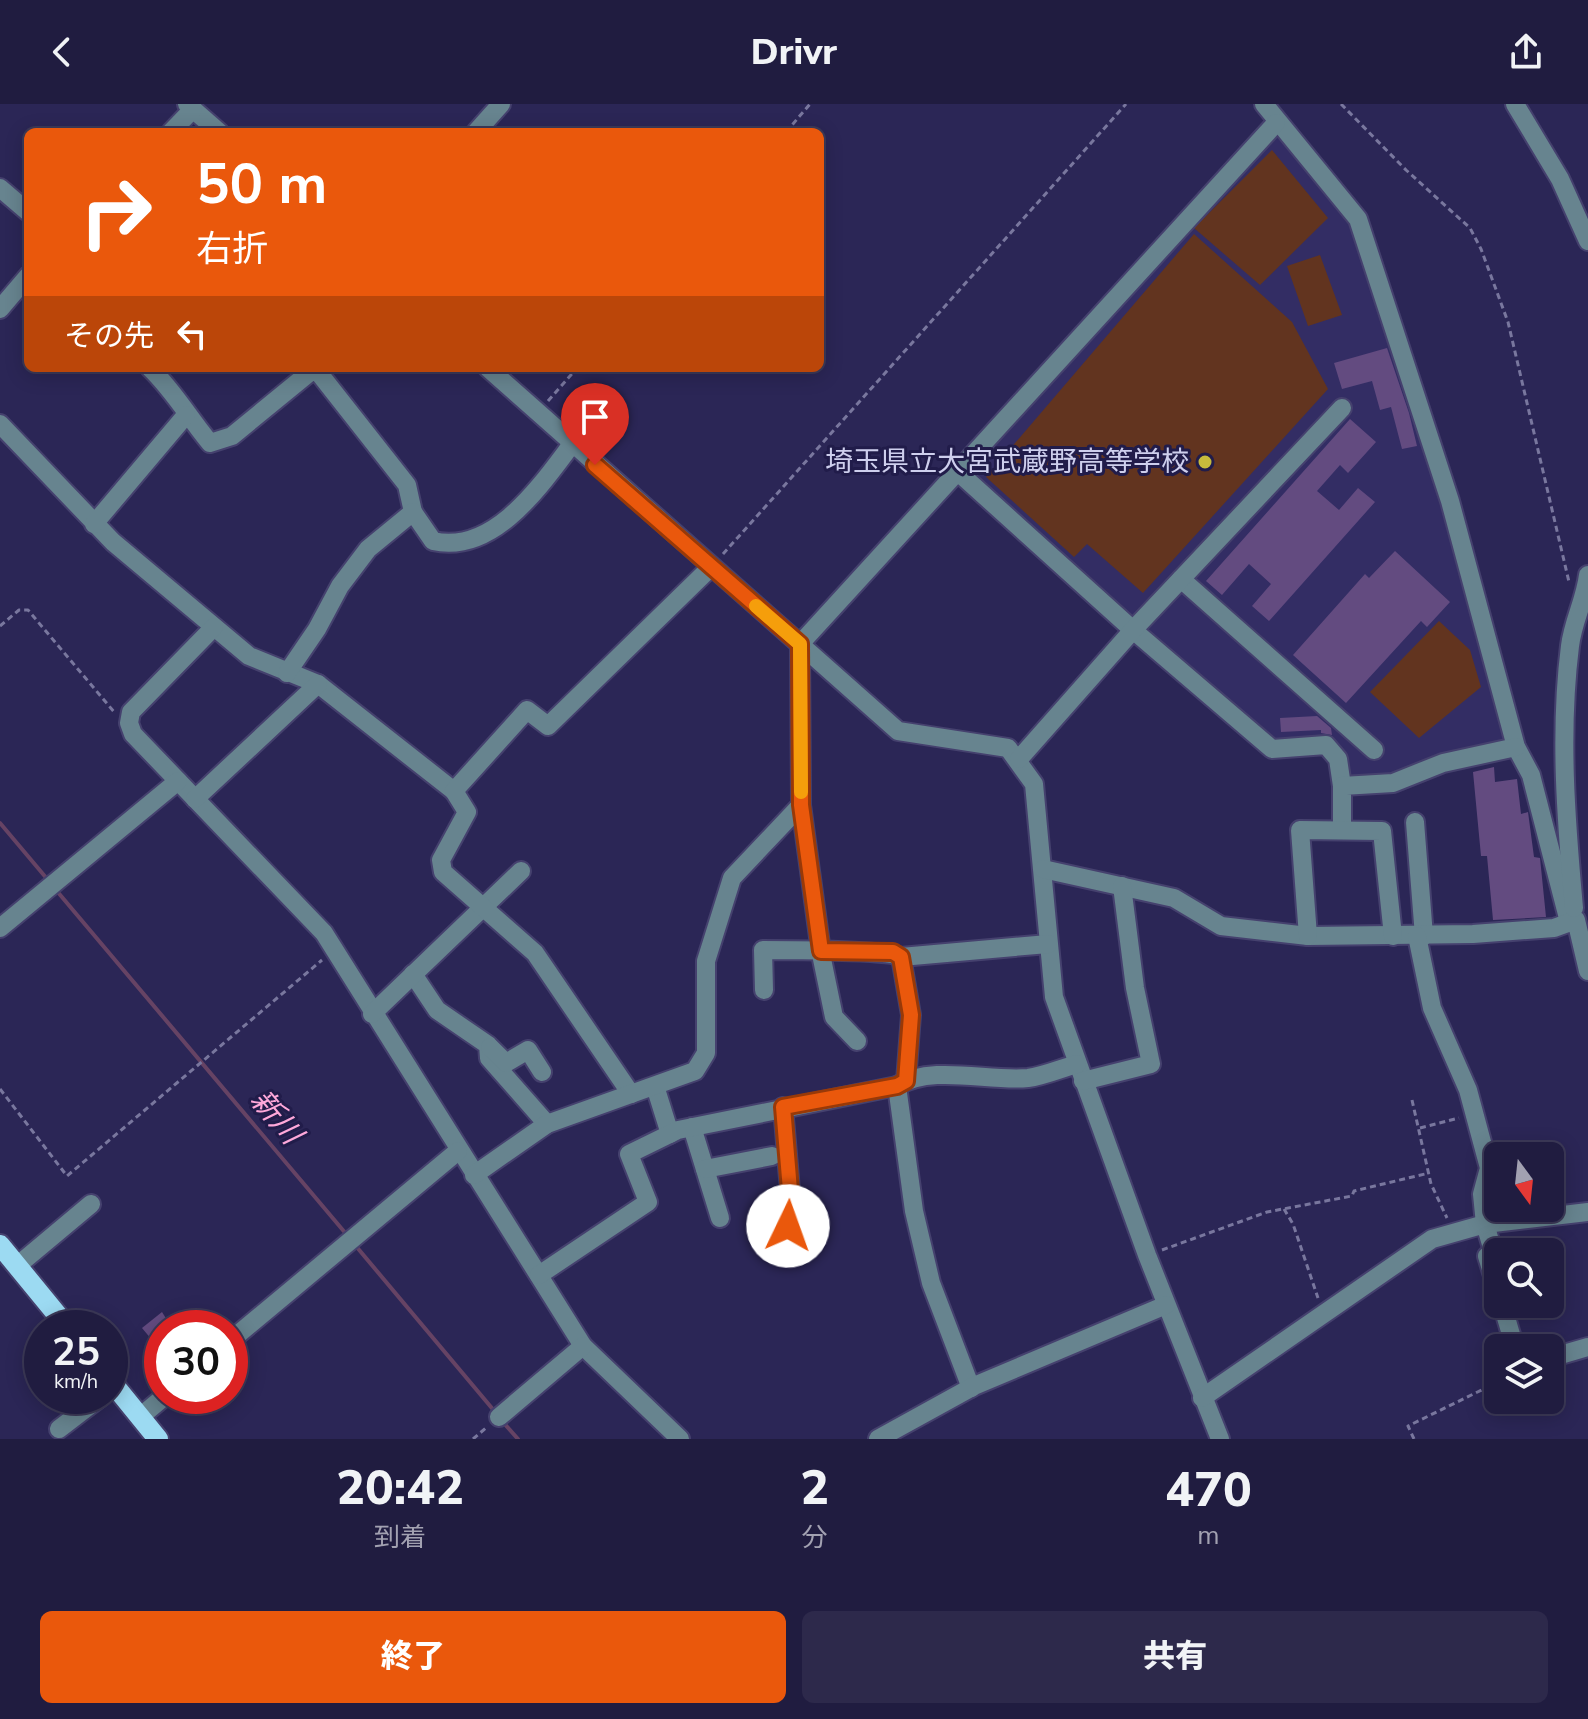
<!DOCTYPE html>
<html lang="ja">
<head>
<meta charset="utf-8">
<style>
  body { margin:0; font-family:"Nunito Sans","Noto Sans JP",sans-serif; background:#2d294b; color:#f1f3f6; height:100vh; display:flex; flex-direction:column; font-size:30px; white-space:nowrap }
  * { box-sizing:border-box; margin:0 }
  p { font-size:26px; color:#a2a1b1 }
  .icon { flex:none; width:44px; height:44px; fill:none; stroke:currentColor; stroke-width:2; stroke-linecap:round; stroke-linejoin:round }
  .map { position:relative; height:1335px; overflow:hidden }
  .details { display:flex; flex-direction:column; background:#201c40; flex:1 }
  .details>* { flex:none }
  .guide { position:absolute; left:24px; top:24px; width:800px; height:244px; border-radius:12px; box-shadow:0 4px 20px #0003,0 0 0 2px #3d3a59; background:#ea580c; color:#fff; overflow:hidden }
  .needle { width:52px; rotate:165deg }
  .tools { position:absolute; left:1484px; top:1038px; display:grid; gap:16px }
  .tools a { display:grid; place-items:center; width:80px; height:80px; border-radius:12px; background:#201c40; box-shadow:0 4px 20px #0003,0 0 0 2px #3d3a59; font-size:40px }
  .speed { position:absolute; left:24px; top:1206px; display:flex; gap:16px; font-size:40px; font-weight:700; text-align:center }
  .speed>* { display:grid; place-content:center; width:104px; height:104px; border-radius:50%; background:#201c40; box-shadow:0 4px 20px #0003,0 0 0 2px #3d3a59; line-height:1 }
  .speed small { font-size:20px; font-weight:400 }
  .speed .limit { border:12px solid #d22; background:#fff; color:#111 }
  .pin { position:absolute; display:grid; place-items:center; width:68px; height:68px; color:#fff; margin:-82px -34px; border-radius:50% 50% 50% 0; rotate:-45deg; box-shadow:0 0 8px #0007 }
  .pin .icon { rotate:45deg }
  .me { position:absolute; width:88px; margin:-44px; rotate:3deg; stroke-linejoin:round; filter:drop-shadow(0 0 6px #0008) }
  .turn { display:flex; align-items:center; gap:28px; height:168px; padding:0 40px; font-size:36px }
  .turn .icon { width:104px; height:104px; stroke-width:2.5 }
  .turn b { display:block; font-size:56px; line-height:68px }
  .then { display:flex; align-items:center; height:76px; padding:0 40px; background:#0003; gap:16px; font-size:30px }
  .eta { display:flex; justify-content:space-evenly; align-items:center; height:136px; text-align:center }
  .eta b { font-size:48px; font-weight:800; line-height:56px }
  .primary-button { display:flex; gap:16px; margin-top:auto; padding:16px 40px }
  .primary-button a { flex:1; height:92px; border-radius:12px; background:#ea580c; color:#fff; font-size:32px; font-weight:800; line-height:92px; text-align:center }
  .primary-button a+a { background:#2d294b; color:#f1f3f6 }
  header { display:flex; justify-content:space-between; align-items:center; height:104px; padding:0 40px; background:#201c40; font-size:36px; font-weight:800 }
  .map>svg:first-child { display:block }
  .built { fill:#332d64 }
  .green { fill:#62341f }
  .lines { fill:none; stroke-linecap:round; stroke-linejoin:round }
  .stream { stroke:#664364; stroke-width:4 }
  .building { fill:#634b80 }
  .minor-casing { stroke:#45416e; stroke-width:22 }
  .major-casing { stroke:#45416e; stroke-width:24 }
  .path { stroke:#79779e; stroke-width:3; stroke-dasharray:6 4; stroke-linecap:butt }
  .minor { stroke:#67848f; stroke-width:18 }
  .major { stroke:#9cdaf2; stroke-width:20 }
  .route-casing { stroke:#983908; stroke-width:20 }
  .route { stroke:#ea580c; stroke-width:14 }
  .slow { stroke:#f59e0b; stroke-width:14 }
  .poi-dot { fill:#c6bb3c; stroke:#211c4a; stroke-width:3 }
  .labels { text-anchor:middle; dominant-baseline:central; stroke-width:6; stroke-linejoin:round; paint-order:stroke }
  .poi-label { font-size:28px; fill:#cecfed; stroke:#211c4a; text-anchor:end }
  .water-label { font-size:30px; font-style:italic; fill:#fea8da; stroke:#211c4a }
</style>
</head>
<body>
<header><svg class="icon" aria-label="back" viewBox="0 0 24 24"><path d="M15 5l-7 7 7 7"/></svg>Drivr<svg class="icon" aria-label="share" viewBox="0 0 24 24"><path d="M12 15V3M7 8l5-5 5 5M5 13v7h14v-7"/></svg></header>
<div class="map">
<svg width="1588" height="1335" viewBox="0 0 1588 1335">
  <rect width="100%" height="100%" fill="#2b2656"/>
  <path class="built" d="M1272,31L1289,39L1355,128L1429,348L1508,641L1414,660L1405,669L1348,674L1343,647L1272,641L969,368Z"/>
  <g class="green">
    <path d="M1272,46L1328,114L1260,181L1194,124Z"/>
    <path d="M1194,130L1292,218L1328,285L1143,489L1087,440L1074,453L986,373Z"/>
    <path d="M1320,151L1342,211L1308,222L1287,162Z"/>
    <path d="M1439,517L1470,546L1481,583L1419,634L1370,588Z"/>
  </g>
  <g class="lines">
    <g class="stream">
      <path d="M0,719L48,776"/>
      <path d="M56,786L347,1131"/>
      <path d="M355,1141L496,1309"/>
      <path d="M501,1316L518,1335"/>
    </g>
  </g>
  <g class="building">
    <path d="M1387,244L1409,309L1417,342L1402,345L1391,303L1380,306L1372,277L1342,285L1334,259Z"/>
    <path d="M1350,315L1376,338L1348,369L1340,361L1317,387L1339,406L1358,384L1375,398L1269,517L1252,502L1271,480L1249,460L1222,491L1206,477Z"/>
    <path d="M1395,447L1450,498L1427,523L1421,517L1346,599L1293,551L1365,470L1369,474Z"/>
    <path d="M1317,612L1331,624L1332,631L1321,629V626L1281,628L1280,614Z"/>
    <path d="M1494,663L1495,678L1517,675L1521,710L1528,708L1534,753L1540,754L1546,813L1493,816L1487,752H1481L1473,668Z"/>
    <path d="M162,1208L172,1224H162V1248L142,1224Z"/>
  </g>
  <g class="lines">
    <g class="minor-casing">
      <g id="minor">
        <path d="M187,0L219,28"/>
        <path d="M1264,0L1358,115L1450,397L1516,643L1531,671L1569,818"/>
        <path d="M1515,0L1560,75L1588,137"/>
        <path d="M171,28L193,5"/>
        <path d="M476,28L501,0"/>
        <path d="M0,84L28,108"/>
        <path d="M0,205L28,172"/>
        <path d="M150,264C174,287 189,314 210,339L232,332L315,264L407,381L413,408"/>
        <path d="M488,264L898,627L1008,644L1034,680L1054,893L1147,1151L1220,1335"/>
        <path d="M0,320L113,438L249,552L318,580L454,687"/>
        <path d="M957,367L1133,526L1272,645L1326,641L1338,655L1342,682"/>
        <path d="M94,420L186,311"/>
        <path d="M1181,475L1374,646"/>
        <path d="M214,523L131,608L129,619L133,630L324,829L583,1242L680,1335"/>
        <path d="M287,569L317,525L340,482L368,445L413,408L433,437C494,451 541,381 572,340"/>
        <path d="M1019,655L1133,526L1342,304"/>
        <path d="M195,695L318,580"/>
        <path d="M1415,718L1424,832"/>
        <path d="M1342,726V682L1393,679L1443,659L1516,643"/>
        <path d="M1043,765L1174,794L1221,822L1308,832L1473,830L1554,824L1576,816L1588,867"/>
        <path d="M1574,804C1566,716 1559,629 1570,542C1573,517 1585,496 1588,471"/>
        <path d="M0,824L178,677"/>
        <path d="M1308,832L1300,726L1382,727L1393,832"/>
        <path d="M1417,832L1432,904L1468,986L1489,1064L1482,1090L1485,1120L1498,1164"/>
        <path d="M901,853L911,911L906,977"/>
        <path d="M413,870L437,906L488,941L489,954L547,1020"/>
        <path d="M764,886L763,846C785,846 890,846 901,853L1048,840"/>
        <path d="M372,910L521,767"/>
        <path d="M857,937L834,913L822,855L801,701L800,540L1276,19"/>
        <path d="M490,943L506,959L528,946L542,968"/>
        <path d="M1083,977L1151,960L1135,884L1122,782"/>
        <path d="M655,982L670,1030"/>
        <path d="M631,990L535,849L443,768L441,756L467,708L454,687L527,606L548,622L710,464"/>
        <path d="M783,1003L791,1098L785,1147"/>
        <path d="M692,1023L720,1114"/>
        <path d="M705,1065L772,1052"/>
        <path d="M474,1071L547,1020L695,967L706,949V857L732,774L801,701"/>
        <path d="M1487,1152L1498,1188"/>
        <path d="M17,1162L91,1100"/>
        <path d="M539,1171L648,1098L629,1050L678,1026L897,982"/>
        <path d="M1502,1200L1515,1244"/>
        <path d="M230,1237L458,1047"/>
        <path d="M1550,1254L1588,1243"/>
        <path d="M971,1284L931,1179L914,1107L897,982C933,960 988,978 1028,974C1044,972 1062,964 1077,960"/>
        <path d="M1202,1294L1432,1135L1485,1120L1588,1108"/>
        <path d="M140,1313L165,1292"/>
        <path d="M499,1313L583,1242"/>
        <path d="M59,1325L102,1292"/>
        <path d="M878,1335L974,1282L1166,1201"/>
      </g>
    </g>
    <g class="major-casing">
      <g id="major">
        <path d="M0,1141L68,1224"/>
        <path d="M110,1276L158,1335"/>
      </g>
    </g>
    <g class="path">
      <path d="M1341,0L1406,66L1470,124L1481,145L1508,218L1569,478"/>
      <path d="M786,28L810,0"/>
      <path d="M548,297L577,264"/>
      <path d="M723,450L1126,0"/>
      <path d="M0,522L19,506H28L115,609"/>
      <path d="M0,985L67,1072L322,856"/>
      <path d="M1412,996L1431,1080L1447,1114"/>
      <path d="M1420,1024L1459,1014"/>
      <path d="M1284,1105L1293,1120L1318,1194"/>
      <path d="M1162,1146L1267,1108L1352,1092L1354,1087L1429,1069"/>
      <path d="M473,1335L487,1323"/>
      <path d="M1414,1335L1408,1322L1498,1278"/>
    </g>
    <use href="#minor" class="minor"/>
    <use href="#major" class="major"/>
  </g>
  <g class="lines">
    <g class="route-casing">
      <path id="route" d="M595,361L800,540L801,701L821,847L893,848L901,853L911,911L906,977L897,982L783,1003L791,1098L788,1122"/>
    </g>
    <use href="#route" class="route"/>
    <path class="slow" d="M756,502L800,540L801,688"/>
  </g>
  <circle class="poi-dot" cx="1205" cy="358" r="8"/>
  <g class="labels">
    <g class="poi-label">
      <text x="1189" y="358">埼玉県立大宮武蔵野高等学校</text>
    </g>
    <g class="water-label">
      <text transform="translate(276 1013) rotate(50)">新川</text>
    </g>
  </g>
</svg>
<div class="tools">
<a><svg class="needle" viewBox="-14 -14 28 28"><path d="M0-13l5 13h-10z" fill="#e53935"/><path d="M0 13l5-13h-10z" fill="#a2a1b1"/></svg></a>
<a><svg class="icon" aria-label="search" viewBox="0 0 24 24"><circle cx="10" cy="10" r="6"/><path d="M15 15l6 6"/></svg></a>
<a><svg class="icon" aria-label="layers" viewBox="0 0 24 24"><path d="M12 4l9 5-9 5-9-5zM3 14l9 5 9-5"/></svg></a>
</div>
<div class="speed"><div>25<small>km/h</small></div><div class="limit">30</div></div>
<div class="pin" style="left:595px;top:361px;background:#d93025"><svg class="icon" aria-label="arrive" viewBox="0 0 24 24"><path d="M6 21V4h12l-3 4 3 4H6"/></svg></div>
<svg class="me" style="left:788px;top:1122px" viewBox="-20 -20 40 40"><circle r="19" fill="#fff"/><path d="M0-13L10 11 0 6-10 11z" fill="#ea580c"/></svg>
<div class="guide">
<div class="turn"><svg class="icon" aria-label="right" viewBox="0 0 24 24"><path d="M7 20v-9h11M14 6l5 5-5 5"/></svg><div><b>50 m</b>右折</div></div>
<div class="then">その先<svg class="icon" aria-label="left" viewBox="0 0 24 24"><path d="M17 20v-9H6M10 6l-5 5 5 5"/></svg></div>
</div>
</div>
<section class="details">
<div class="eta">
<div><b>20:42</b><p>到着</p></div>
<div><b>2</b><p>分</p></div>
<div><b>470</b><p>m</p></div>
</div>
<div class="primary-button"><a>終了</a><a>共有</a></div>
</section>
</body>
</html>
